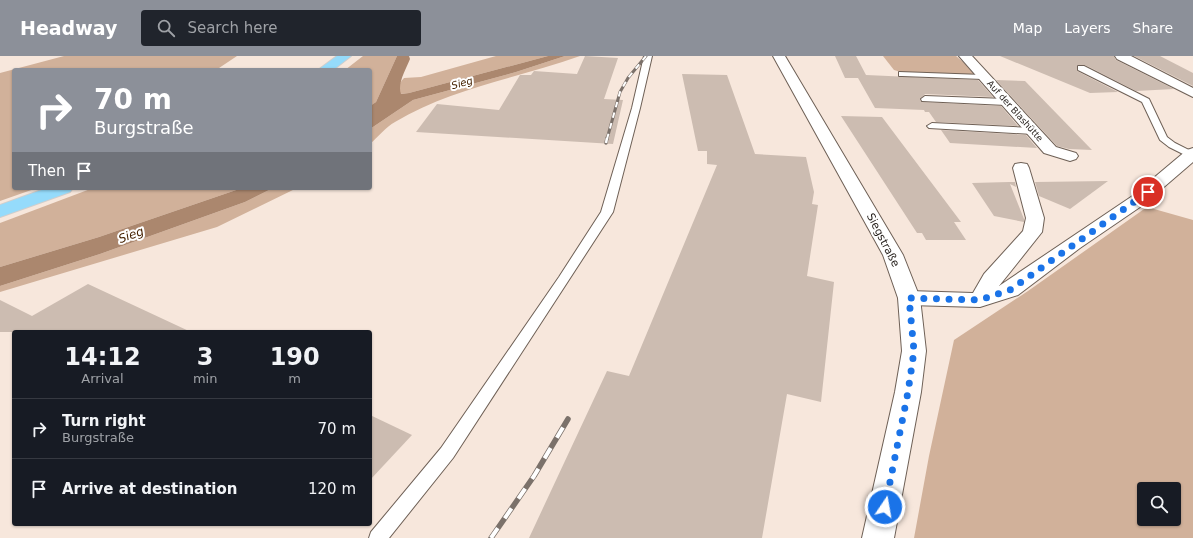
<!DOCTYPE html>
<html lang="en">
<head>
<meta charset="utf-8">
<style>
  body { margin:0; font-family:"DejaVu Sans",sans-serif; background:#20242c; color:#f1f3f6; height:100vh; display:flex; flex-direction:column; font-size:15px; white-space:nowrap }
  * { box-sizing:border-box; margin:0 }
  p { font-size:13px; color:#9ea1a6 }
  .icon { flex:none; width:22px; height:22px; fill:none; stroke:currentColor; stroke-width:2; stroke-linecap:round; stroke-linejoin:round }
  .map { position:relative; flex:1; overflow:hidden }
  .side { position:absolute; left:12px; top:274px; width:360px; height:196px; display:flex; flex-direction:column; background:#171b24; border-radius:4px; box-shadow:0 1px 3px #0004 }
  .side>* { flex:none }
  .hud { position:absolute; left:12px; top:12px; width:360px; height:122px; border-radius:4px; box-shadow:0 1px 3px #0004; background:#8c9099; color:#fff; overflow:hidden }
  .buttons { position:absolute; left:1137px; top:426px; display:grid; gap:8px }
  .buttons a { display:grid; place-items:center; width:44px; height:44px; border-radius:4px; background:#171b24; box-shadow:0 1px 3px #0004; font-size:20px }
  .pin { position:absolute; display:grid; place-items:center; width:34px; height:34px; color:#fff; margin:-17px; border:2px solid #fff; border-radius:50%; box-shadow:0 1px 4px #0007 }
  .me { position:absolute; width:44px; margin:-22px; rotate:12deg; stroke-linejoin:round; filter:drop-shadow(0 0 3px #0008) }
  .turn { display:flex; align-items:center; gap:14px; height:84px; padding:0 16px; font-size:18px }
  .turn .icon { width:52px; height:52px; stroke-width:2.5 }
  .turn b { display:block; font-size:28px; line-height:34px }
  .then { display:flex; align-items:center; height:38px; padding:0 16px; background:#0003; gap:8px; font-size:15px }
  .eta { display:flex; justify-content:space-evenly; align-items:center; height:68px; text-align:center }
  .eta b { font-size:24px; font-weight:700; line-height:28px }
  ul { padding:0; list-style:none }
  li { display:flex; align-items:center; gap:12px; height:60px; padding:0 16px; border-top:1px solid #363941 }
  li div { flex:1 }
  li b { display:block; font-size:15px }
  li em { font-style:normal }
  header { display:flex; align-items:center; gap:24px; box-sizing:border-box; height:56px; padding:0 20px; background:#8c9099; color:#fff }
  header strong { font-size:19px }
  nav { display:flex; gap:22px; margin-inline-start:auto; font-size:14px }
  .search { width:280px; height:36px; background:#20242c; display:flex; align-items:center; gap:10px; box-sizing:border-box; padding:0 14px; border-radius:4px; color:#9ea1a6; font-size:15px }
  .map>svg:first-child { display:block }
  .green { fill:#d1b19a; fill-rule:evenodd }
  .water { fill:#ab876e }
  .building { fill:#ccbcb1 }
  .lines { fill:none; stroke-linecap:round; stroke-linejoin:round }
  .lane-casing { stroke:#6e6056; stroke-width:2 }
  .street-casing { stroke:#6e6056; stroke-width:2 }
  .secondary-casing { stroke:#6e6056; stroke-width:2 }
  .primary-casing { stroke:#cfcecd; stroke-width:2 }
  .lane { fill:#fff; fill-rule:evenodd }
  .street { fill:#fff; fill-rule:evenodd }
  .secondary { fill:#fff; fill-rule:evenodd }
  .primary { fill:#95dbfb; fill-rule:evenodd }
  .rail-far2-casing { stroke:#7b716a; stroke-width:3 }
  .rail-far1-casing { stroke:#7b716a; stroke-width:3.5 }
  .rail-casing { stroke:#7b716a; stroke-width:5.5 }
  .rail-far2 { stroke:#fff; stroke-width:2; stroke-dasharray:5.5; stroke-linecap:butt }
  .rail-far1 { stroke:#fff; stroke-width:2.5; stroke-dasharray:7; stroke-linecap:butt }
  .rail { stroke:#fff; stroke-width:4; stroke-dasharray:12; stroke-linecap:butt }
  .route { stroke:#1a73e8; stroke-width:7; stroke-dasharray:0 12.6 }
  .labels { text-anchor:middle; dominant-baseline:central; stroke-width:4; stroke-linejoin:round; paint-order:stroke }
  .far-street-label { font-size:9px; fill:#241e1a; stroke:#fff }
  .far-water-label { font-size:10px; font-style:italic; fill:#462202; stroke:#fff }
  .street-label { font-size:11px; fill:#241e1a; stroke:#fff }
  .water-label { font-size:12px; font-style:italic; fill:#462202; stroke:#fff }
</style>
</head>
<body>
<header>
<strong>Headway</strong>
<div class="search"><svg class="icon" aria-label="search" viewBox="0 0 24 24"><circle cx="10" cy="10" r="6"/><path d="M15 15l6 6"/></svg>Search here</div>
<nav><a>Map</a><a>Layers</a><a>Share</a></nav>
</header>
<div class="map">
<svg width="1193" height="482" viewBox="0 0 1193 482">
  <rect width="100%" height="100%" fill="#f7e7dc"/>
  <g class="green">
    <path d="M64,0H237L216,14H14V132H37L0,145V17Z"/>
    <path d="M363,0H397L376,46L370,50V14H345Z"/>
    <path d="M496,0H548L409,37L400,38C398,31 399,27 404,22L421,21Z"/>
    <path d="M565,0H580C519,22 451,32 395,66C386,71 378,81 370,88V73L413,44L516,16Z"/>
    <path d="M883,0H956L963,6L975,19L904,17L894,14Z"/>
    <path d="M93,132H242L99,181L0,211V167Z"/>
    <path d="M273,132H297L217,171L0,236V230L100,198L245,146Z"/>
    <path d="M1147,151L1193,164V482H914L929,400L954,284L1028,235ZM1144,433H1174V463H1144Z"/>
  </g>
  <g class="water">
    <path d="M397,0H409L410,3C406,13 397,28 401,38L409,37L548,0H565L516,16L413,44L370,73V50L376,46Z"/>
    <path d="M242,132H273L245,146L100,198L0,230V211L99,181Z"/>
  </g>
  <g class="building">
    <path d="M585,0L618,2L604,43L623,44L613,88L416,76L437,48L499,54L520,19H531L534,15L577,18Z"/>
    <path d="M835,0H856L866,19L978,24L993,41L925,38L920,44L922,46L1001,50L1018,70L936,66L929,56H925L924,54L875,52L858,22H845Z"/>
    <path d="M1000,0H1114L1116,4L1174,33L1136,35L1085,9H1077V15L1118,36L1090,37Z"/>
    <path d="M1134,0H1160L1193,17V30Z"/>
    <path d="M682,18L727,19L755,98L806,101L814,136L812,148L818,149L807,220L834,226L821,346L787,338L762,482H529L607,315L629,320L717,109L707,108V95H698Z"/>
    <path d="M996,24L1025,25L1092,94L1069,93L1057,90Z"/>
    <path d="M841,60L882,61L961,166H954L966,184H926L922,177H917Z"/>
    <path d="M941,74L1026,79L1037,92L950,87Z"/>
    <path d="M1108,125L1070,153L1039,140L1035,126Z"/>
    <path d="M1009,126H1015L1016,131L1010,128L1024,163V166L994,160L972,127Z"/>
    <path d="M88,228L191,276H0V244L32,260Z"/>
    <path d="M370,359L412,379L370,424Z"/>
  </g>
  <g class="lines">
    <g class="lane-casing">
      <g id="lane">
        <path d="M644,0H652L640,52L613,156L453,402L389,482H369L371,476L441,392L559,221L601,156L632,52Z"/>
        <path d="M1078,10H1084L1149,43L1167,81L1175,87L1193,96V102L1189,101L1169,91L1160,84L1142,46L1078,14Z"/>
        <path d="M899,16L983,19L987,21L983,23L902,20H899Z"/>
        <path d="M925,40L1006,43L1010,46L1006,49L922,45L921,43Z"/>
        <path d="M932,67L1033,72L1038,75L1033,78L929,72L927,70Z"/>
      </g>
    </g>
    <g class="street-casing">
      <g id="street">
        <path d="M959,0H972L1056,91L1076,97L1078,100L1076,103L1070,105L1044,97Z"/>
        <path d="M1115,0H1131L1193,32V41L1117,3Z"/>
        <path d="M1193,92V106L1143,149L1080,192L1018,239L980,251L909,249L901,247L898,242L901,237L909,235L973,237L984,218L1023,175L1026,162L1013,112L1015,108L1021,107L1027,108L1029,112L1044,162L1042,176L999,230L1131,141L1187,94Z"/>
      </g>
    </g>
    <g class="secondary-casing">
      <path id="secondary" d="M773,0H785L903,199L920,242L926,295L921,336L894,482H862L895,336L902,295L898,242L883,199Z"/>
    </g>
    <g class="primary-casing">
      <g id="primary">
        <path d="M337,0H351L333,14H318Z"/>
        <path d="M47,132H73L70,136L0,161V149Z"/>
      </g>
    </g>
    <use href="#lane" class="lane"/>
    <use href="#street" class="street"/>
    <use href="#secondary" class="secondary"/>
    <use href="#primary" class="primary"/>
    <g class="rail-far2-casing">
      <path id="rail-far2" d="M607,83L620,36L628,22L646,0"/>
    </g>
    <g class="rail-far1-casing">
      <path id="rail-far1" d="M606,87L607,82"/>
    </g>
    <g class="rail-casing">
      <path id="rail" d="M491,482L534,420L568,363"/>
    </g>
    <use href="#rail-far2" class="rail-far2"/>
    <use href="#rail-far1" class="rail-far1"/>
    <use href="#rail" class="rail"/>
  </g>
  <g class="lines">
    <path class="route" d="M885,451L908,336L914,295L909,242L980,244L1010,234L1148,136"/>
  </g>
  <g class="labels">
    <g class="far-street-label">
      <text transform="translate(1015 55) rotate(48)">Auf der Blashütte</text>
    </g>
    <g class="far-water-label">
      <text transform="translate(462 27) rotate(-16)">Sieg</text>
    </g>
    <g class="street-label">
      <text transform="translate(883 184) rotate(63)">Siegstraße</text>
    </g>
    <g class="water-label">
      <text transform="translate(131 179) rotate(-20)">Sieg</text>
    </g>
  </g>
</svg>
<div class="buttons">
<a><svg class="icon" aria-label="search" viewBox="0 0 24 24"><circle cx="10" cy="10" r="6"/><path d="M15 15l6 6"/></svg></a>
</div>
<div class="pin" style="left:1148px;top:136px;background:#d93025"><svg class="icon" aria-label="arrive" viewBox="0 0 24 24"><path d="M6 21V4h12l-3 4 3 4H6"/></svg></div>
<svg class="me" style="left:885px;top:451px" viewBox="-20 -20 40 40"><circle r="17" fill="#1a73e8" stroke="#fff" stroke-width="3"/><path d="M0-11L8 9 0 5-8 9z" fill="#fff"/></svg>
<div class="hud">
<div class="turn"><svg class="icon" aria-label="right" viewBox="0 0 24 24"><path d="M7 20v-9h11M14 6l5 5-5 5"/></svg><div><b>70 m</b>Burgstraße</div></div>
<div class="then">Then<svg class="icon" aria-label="arrive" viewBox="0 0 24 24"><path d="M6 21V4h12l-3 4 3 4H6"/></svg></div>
</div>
<section class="side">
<div class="eta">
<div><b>14:12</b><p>Arrival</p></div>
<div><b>3</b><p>min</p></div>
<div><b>190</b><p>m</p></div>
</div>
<ul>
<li><svg class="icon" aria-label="right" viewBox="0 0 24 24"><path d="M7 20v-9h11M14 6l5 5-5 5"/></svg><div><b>Turn right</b><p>Burgstraße</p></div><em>70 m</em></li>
<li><svg class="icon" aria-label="arrive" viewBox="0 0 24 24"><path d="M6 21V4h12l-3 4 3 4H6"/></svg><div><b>Arrive at destination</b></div><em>120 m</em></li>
</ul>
</section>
</div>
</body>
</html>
